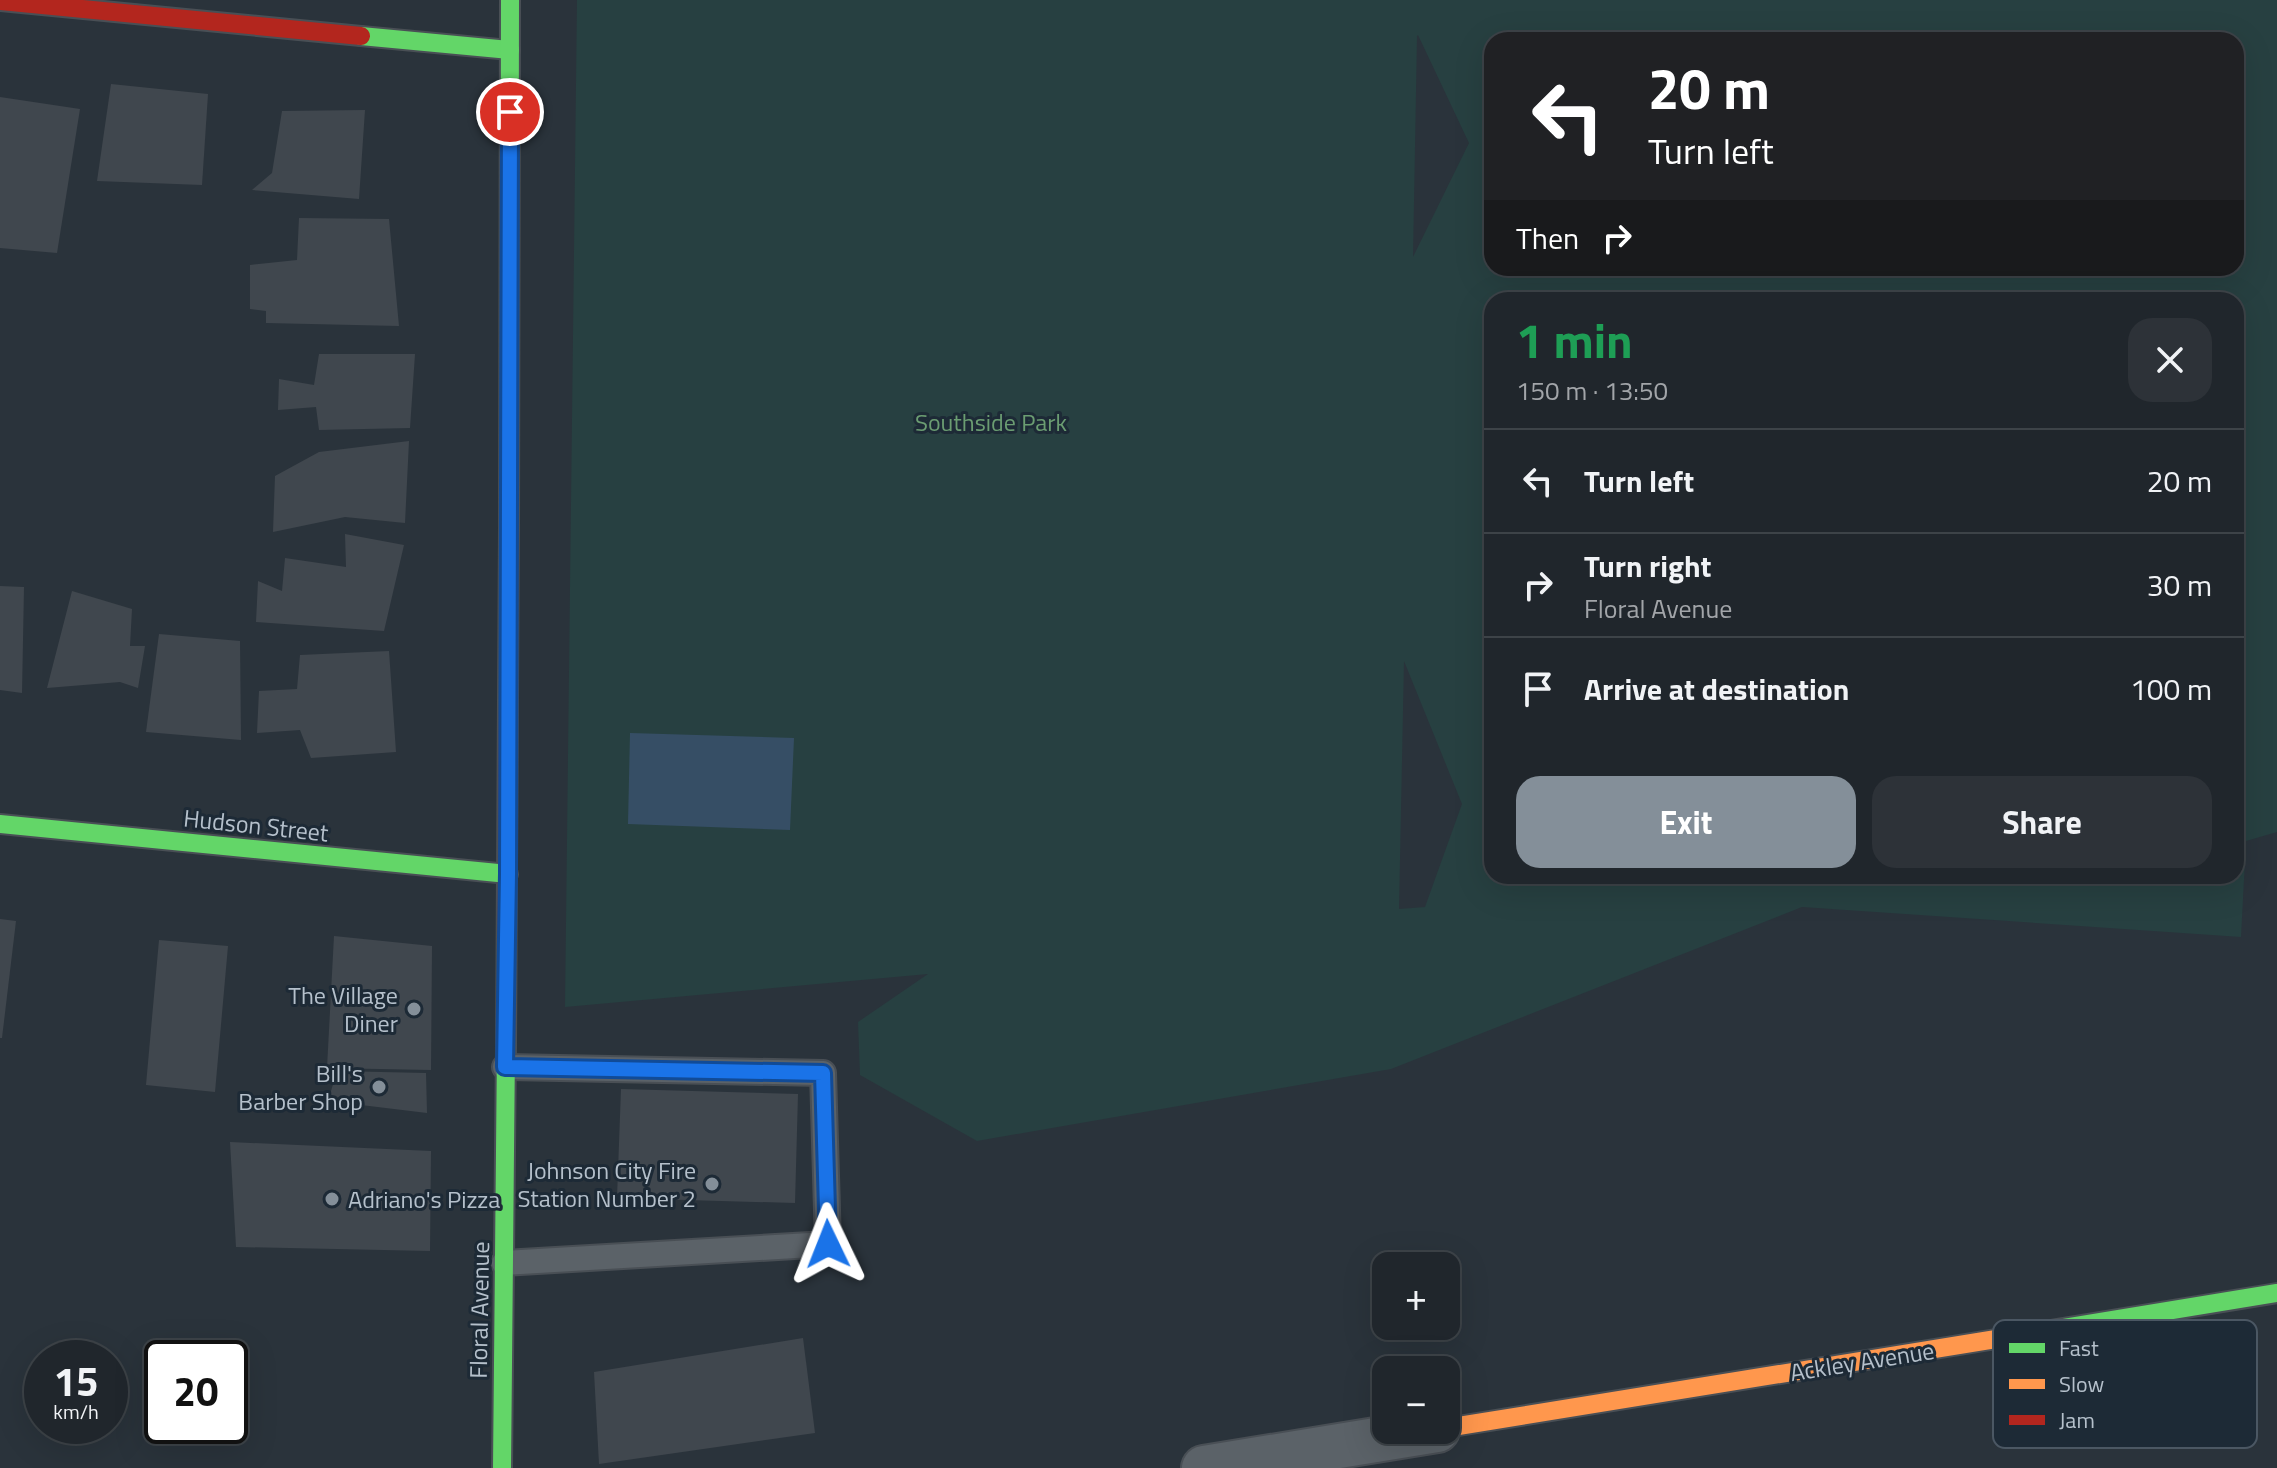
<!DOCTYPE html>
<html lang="en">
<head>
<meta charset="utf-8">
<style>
  body { margin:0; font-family:"Titillium Web",sans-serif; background:#2d3238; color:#f1f3f6; height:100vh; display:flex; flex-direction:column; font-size:30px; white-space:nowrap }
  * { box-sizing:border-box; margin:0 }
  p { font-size:26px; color:#a2a5a9 }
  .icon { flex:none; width:44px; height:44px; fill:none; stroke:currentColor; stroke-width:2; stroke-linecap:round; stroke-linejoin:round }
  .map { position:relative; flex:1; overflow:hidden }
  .details { position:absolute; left:1484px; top:292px; width:760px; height:592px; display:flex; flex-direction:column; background:#20262c; border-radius:24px; box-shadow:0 8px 32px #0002,0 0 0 2px #3d4348 }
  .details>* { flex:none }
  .hud { position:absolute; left:1484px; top:32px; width:760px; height:244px; border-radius:24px; box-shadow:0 8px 32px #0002,0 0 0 2px #3d4348; background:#202124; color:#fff; overflow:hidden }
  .fabs { position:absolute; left:1372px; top:1252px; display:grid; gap:16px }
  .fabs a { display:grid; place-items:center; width:88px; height:88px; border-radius:16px; background:#20262c; box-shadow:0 8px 32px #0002,0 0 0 2px #3d4348; font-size:40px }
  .speed { position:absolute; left:24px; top:1340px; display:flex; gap:16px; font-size:40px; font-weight:700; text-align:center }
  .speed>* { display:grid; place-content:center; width:104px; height:104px; border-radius:50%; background:#20262c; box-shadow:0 8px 32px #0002,0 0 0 2px #3d4348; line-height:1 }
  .speed small { font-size:20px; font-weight:400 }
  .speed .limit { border:4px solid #111; border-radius:12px; background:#fff; color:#111 }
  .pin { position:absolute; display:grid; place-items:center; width:68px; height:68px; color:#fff; margin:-34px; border:4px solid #fff; border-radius:50%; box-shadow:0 2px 8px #0007 }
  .me { position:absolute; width:88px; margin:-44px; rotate:358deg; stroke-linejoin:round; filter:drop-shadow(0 0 6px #0008) }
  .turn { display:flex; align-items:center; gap:28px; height:168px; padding:0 32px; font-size:36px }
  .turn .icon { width:104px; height:104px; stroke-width:2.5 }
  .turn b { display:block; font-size:56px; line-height:68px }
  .then { display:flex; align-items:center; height:76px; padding:0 32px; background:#0003; gap:16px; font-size:30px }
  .round { display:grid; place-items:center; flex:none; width:84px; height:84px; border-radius:24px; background:#2d3238 }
  .head { display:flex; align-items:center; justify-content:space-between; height:136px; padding:0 32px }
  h1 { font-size:48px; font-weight:700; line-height:60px; color:#1e9e55 }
  .button { display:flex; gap:16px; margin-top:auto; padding:16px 32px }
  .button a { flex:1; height:92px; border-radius:24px; background:#848f99; color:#fff; font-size:32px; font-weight:700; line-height:92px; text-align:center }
  .button a+a { background:#2d3238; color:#f1f3f6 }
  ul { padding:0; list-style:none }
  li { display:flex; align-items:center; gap:24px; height:104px; padding:0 32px; border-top:2px solid #3d4348 }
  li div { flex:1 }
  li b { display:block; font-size:30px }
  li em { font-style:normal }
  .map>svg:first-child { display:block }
  .green { fill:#274041; fill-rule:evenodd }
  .water { fill:#364e65 }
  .building { fill:#40474e }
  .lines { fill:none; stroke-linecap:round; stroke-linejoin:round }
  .lane-casing { stroke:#494f55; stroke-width:28 }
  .street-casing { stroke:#494f55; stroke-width:48 }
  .fast-casing { stroke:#494f55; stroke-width:22 }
  .slow-casing { stroke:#494f55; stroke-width:22 }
  .jam-casing { stroke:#494f55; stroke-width:22 }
  .lane { stroke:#5b6268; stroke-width:24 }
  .street { stroke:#5b6268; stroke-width:44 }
  .fast { stroke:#63d668; stroke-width:18 }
  .slow { stroke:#ff974d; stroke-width:18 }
  .jam { stroke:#b3261e; stroke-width:18 }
  .route-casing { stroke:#114b97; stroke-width:20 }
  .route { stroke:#1a73e8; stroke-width:14 }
  .poi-dot { fill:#848f99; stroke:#1d2a36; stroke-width:3 }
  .labels { text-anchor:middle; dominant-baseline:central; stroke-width:6; stroke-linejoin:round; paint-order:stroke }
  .park-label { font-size:24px; fill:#6b9d72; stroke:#1d2a36 }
  .street-label { font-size:24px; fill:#b5c0cb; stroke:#1d2a36 }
  .poi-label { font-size:24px; fill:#b5c0cb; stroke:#1d2a36; text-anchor:end }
  .key { fill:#1d2a36; stroke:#4b5763; stroke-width:2 }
  .key-label { font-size:22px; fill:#b5c0cb }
</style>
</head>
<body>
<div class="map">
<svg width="2277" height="1468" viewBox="0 0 2277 1468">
  <rect width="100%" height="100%" fill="#2a333b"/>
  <path class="green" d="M577,0H2277V832L2246,841L2241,937L1802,907L1391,1069L977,1141L860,1075L858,1022L928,974L565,1007ZM1418,35L1469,143L1413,257L1417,36ZM1492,40H2236V268H1492ZM1492,300H2236V876H1492ZM1404,661L1462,804L1425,907L1399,909Z"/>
  <path class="water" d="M630,733L794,738L790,830L628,824Z"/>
  <g class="building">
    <path d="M111,84L208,94L202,185L97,181Z"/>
    <path d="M0,97L80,109L57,253L0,248Z"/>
    <path d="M365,110L359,199L252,190L272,173L282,111Z"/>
    <path d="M299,218L389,219L399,326L266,323V311L250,309V265L297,260Z"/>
    <path d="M319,354H415L410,428L319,430L316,407L278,410L279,379L314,385Z"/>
    <path d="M409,441L405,523L345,517L273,532L275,476L319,452Z"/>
    <path d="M345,534L404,545L384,631L256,622L258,581L282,591L285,558L346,567Z"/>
    <path d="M0,586L24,587L22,693L0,690Z"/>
    <path d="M72,591L132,609L130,646H145L138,688L120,682L47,688Z"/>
    <path d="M159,634L240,641L241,740L146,732Z"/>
    <path d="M389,651L396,752L311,758L300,730L257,733L259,691L297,689L300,655Z"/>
    <path d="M0,919L16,921L2,1038H0Z"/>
    <path d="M334,936L432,946L431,1070L327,1068Z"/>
    <path d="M159,940L228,946L215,1092L146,1085Z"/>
    <path d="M337,1071L426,1073L427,1113L328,1101Z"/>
    <path d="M621,1089L798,1094L795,1203L617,1198Z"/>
    <path d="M230,1142L431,1151L430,1251L236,1247Z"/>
    <path d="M803,1338L815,1433L599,1464L594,1372Z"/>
  </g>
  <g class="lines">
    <g class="lane-casing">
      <path id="lane" d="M504,1263L828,1244L823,1073L505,1067"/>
    </g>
    <g class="street-casing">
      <path id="street" d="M1204,1468L1437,1430"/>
    </g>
    <g class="fast-casing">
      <g id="fast">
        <path d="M361,36L510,50"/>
        <path d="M509,529L510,0"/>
        <path d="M0,824L508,874"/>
        <path d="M2027,1334L2277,1293"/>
        <path d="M502,1468L506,1046"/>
      </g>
    </g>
    <g class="slow-casing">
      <path id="slow" d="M1446,1428L2027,1334"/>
    </g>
    <g class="jam-casing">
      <g id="jam">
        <path d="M0,1L361,36"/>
        <path d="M506,1046L509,529"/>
      </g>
    </g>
    <use href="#lane" class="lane"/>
    <use href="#street" class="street"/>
    <use href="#fast" class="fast"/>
    <use href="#slow" class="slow"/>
    <use href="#jam" class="jam"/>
  </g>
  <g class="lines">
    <g class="route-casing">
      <path id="route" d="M510,112L508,874L505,1067L823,1073L828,1244"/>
    </g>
    <use href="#route" class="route"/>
  </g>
  <g class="poi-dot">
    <circle cx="414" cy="1009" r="8"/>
    <circle cx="379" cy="1087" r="8"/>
    <circle cx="712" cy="1184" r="8"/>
    <circle cx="332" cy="1199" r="8"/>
  </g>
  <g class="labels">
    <g class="park-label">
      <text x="991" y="422">Southside Park</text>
    </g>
    <g class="street-label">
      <text transform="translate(256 825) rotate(6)">Hudson Street</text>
      <text transform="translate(479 1310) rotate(-89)">Floral Avenue</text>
      <text transform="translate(1862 1361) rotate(-9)">Ackley Avenue</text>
    </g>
    <g class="poi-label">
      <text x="398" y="995">The Village<tspan x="398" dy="28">Diner</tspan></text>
      <text x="363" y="1073">Bill's<tspan x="363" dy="28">Barber Shop</tspan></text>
      <text x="696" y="1170">Johnson City Fire<tspan x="696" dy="28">Station Number 2</tspan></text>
      <text x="348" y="1199" text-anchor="start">Adriano's Pizza</text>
    </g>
  </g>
  <rect x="1993" y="1320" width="264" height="128" rx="12" class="key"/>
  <rect x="2009" y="1343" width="36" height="10" fill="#63d668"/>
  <rect x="2009" y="1379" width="36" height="10" fill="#ff974d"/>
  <rect x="2009" y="1415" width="36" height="10" fill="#b3261e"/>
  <g class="key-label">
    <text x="2059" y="1356">Fast</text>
    <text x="2059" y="1392">Slow</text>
    <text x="2059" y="1428">Jam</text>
  </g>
</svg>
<div class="fabs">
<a>+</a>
<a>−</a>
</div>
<div class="speed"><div>15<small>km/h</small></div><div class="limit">20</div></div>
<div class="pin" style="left:510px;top:112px;background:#d93025"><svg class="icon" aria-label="arrive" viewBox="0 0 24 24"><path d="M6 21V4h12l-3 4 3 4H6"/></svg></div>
<svg class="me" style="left:828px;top:1244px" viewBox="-20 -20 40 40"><path d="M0-17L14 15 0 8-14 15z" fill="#1a73e8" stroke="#fff" stroke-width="4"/></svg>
<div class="hud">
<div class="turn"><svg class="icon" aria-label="left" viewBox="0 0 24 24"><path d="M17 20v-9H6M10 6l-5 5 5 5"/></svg><div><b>20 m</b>Turn left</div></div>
<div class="then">Then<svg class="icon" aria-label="right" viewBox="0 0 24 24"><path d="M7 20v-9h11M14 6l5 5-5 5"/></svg></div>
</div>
<section class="details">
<div class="head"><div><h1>1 min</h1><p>150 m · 13:50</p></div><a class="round"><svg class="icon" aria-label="close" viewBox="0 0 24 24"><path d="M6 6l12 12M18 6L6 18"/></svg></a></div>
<ul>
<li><svg class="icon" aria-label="left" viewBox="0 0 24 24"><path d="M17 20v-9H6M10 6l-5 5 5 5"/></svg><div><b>Turn left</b></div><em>20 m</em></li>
<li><svg class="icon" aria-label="right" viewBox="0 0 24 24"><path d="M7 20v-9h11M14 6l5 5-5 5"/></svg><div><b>Turn right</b><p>Floral Avenue</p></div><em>30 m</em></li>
<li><svg class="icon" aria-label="arrive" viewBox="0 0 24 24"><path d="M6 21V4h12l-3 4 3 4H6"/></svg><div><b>Arrive at destination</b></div><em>100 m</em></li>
</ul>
<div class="button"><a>Exit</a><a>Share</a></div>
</section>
</div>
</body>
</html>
